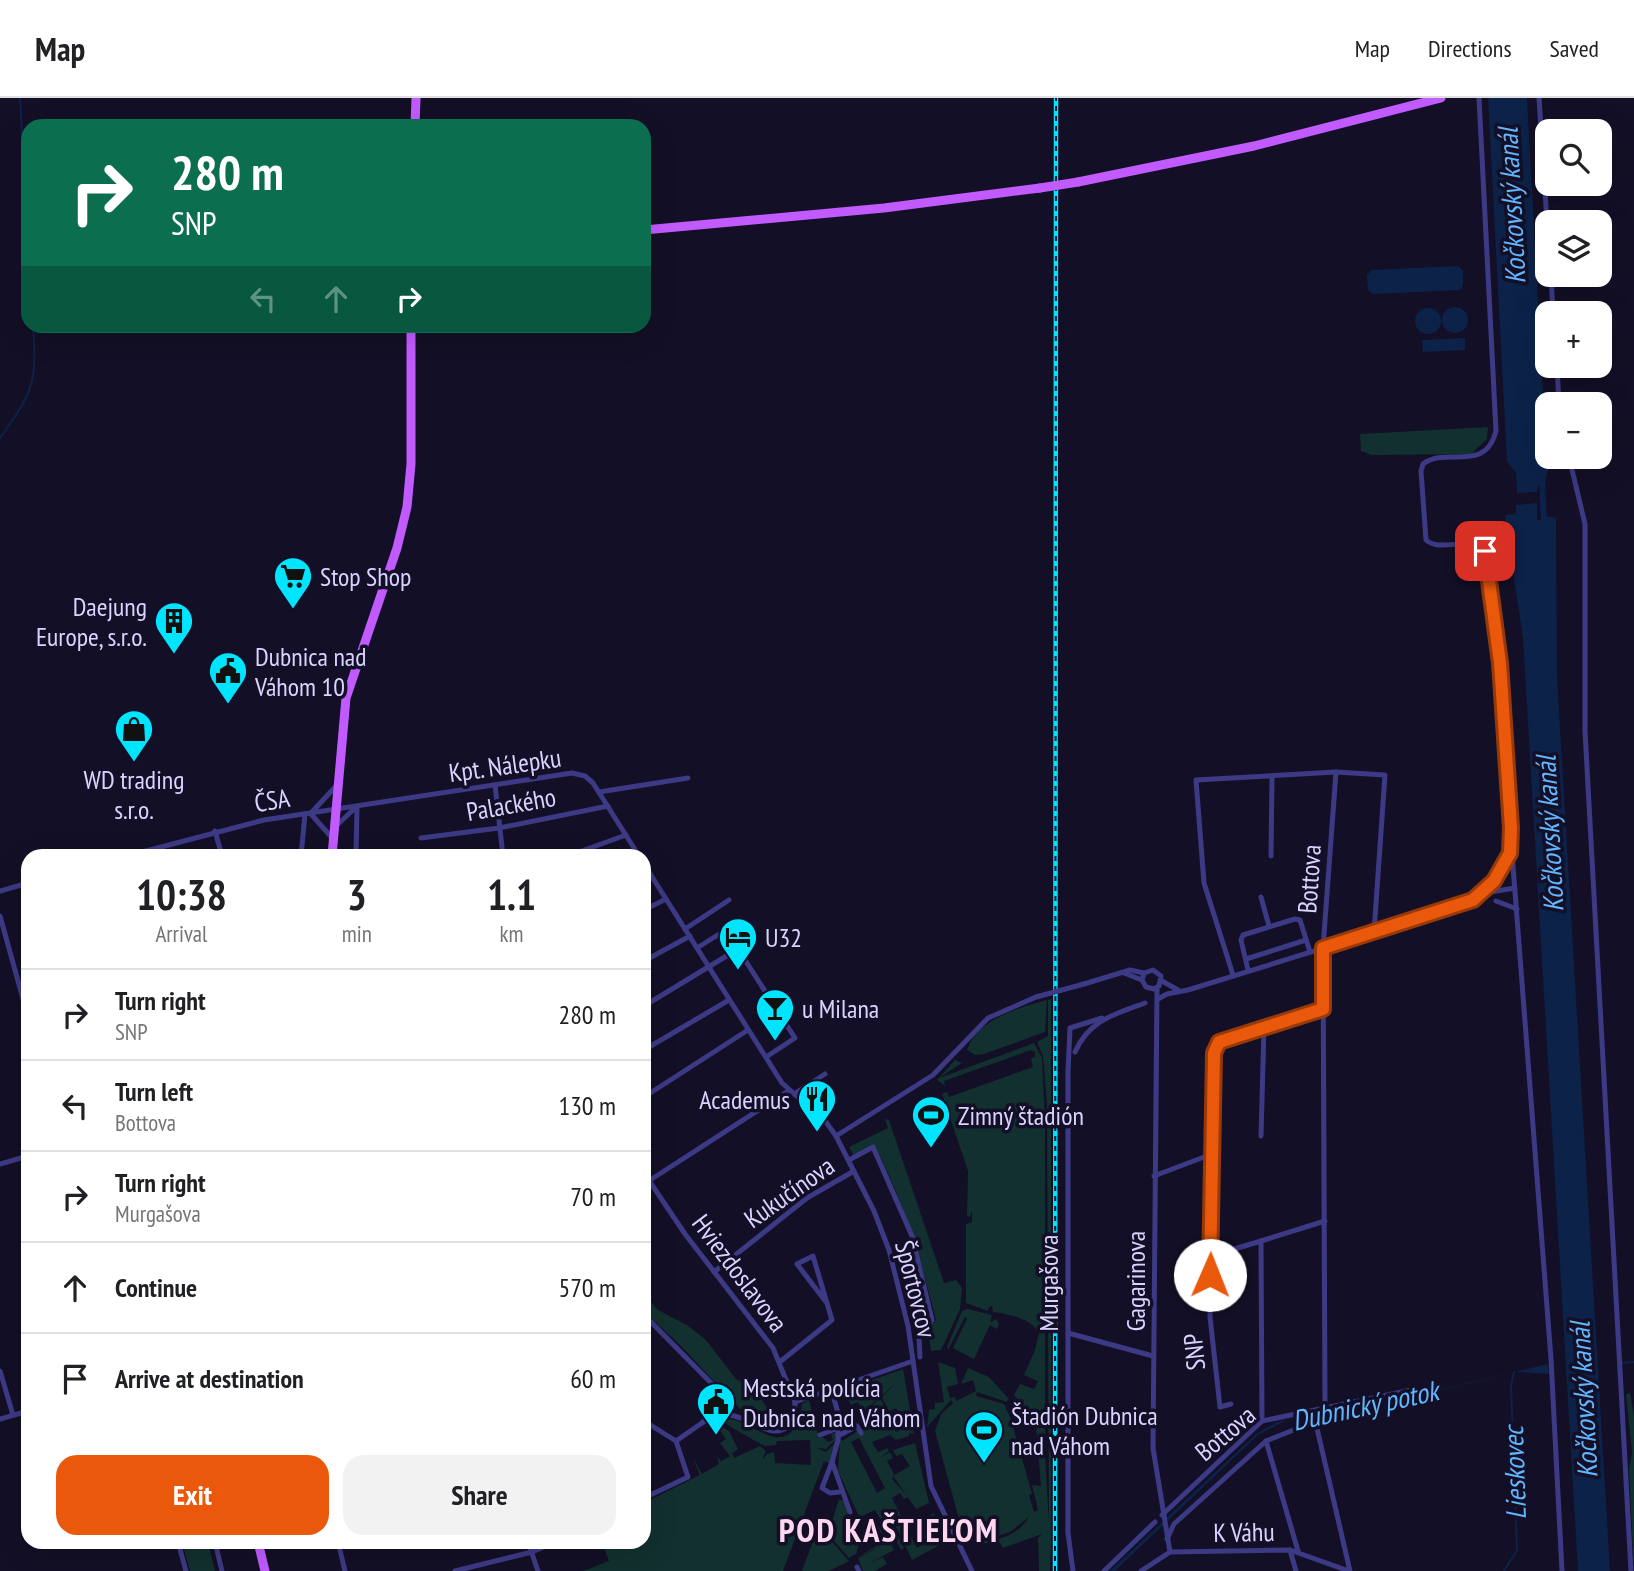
<!DOCTYPE html>
<html lang="en">
<head>
<meta charset="utf-8">
<style>
  body { margin:0; font-family:"PT Sans Narrow",sans-serif; background:#f2f2f2; color:#202124; height:100vh; display:flex; flex-direction:column; font-size:26px; white-space:nowrap }
  * { box-sizing:border-box; margin:0 }
  p { font-size:23px; color:#757577 }
  .icon { flex:none; width:38px; height:38px; fill:none; stroke:currentColor; stroke-width:2; stroke-linecap:round; stroke-linejoin:round }
  .map { position:relative; flex:1; overflow:hidden }
  .details { position:absolute; left:21px; top:751px; width:630px; height:700px; display:flex; flex-direction:column; background:#fff; border-radius:21px; box-shadow:0 7px 28px #0002 }
  .details>* { flex:none }
  .top-card { position:absolute; left:21px; top:21px; width:630px; height:214px; border-radius:21px; box-shadow:0 7px 28px #0002; background:#0b6e4f; color:#fff; overflow:hidden }
  .tools { position:absolute; left:1535px; top:21px; display:grid; gap:14px }
  .tools a { display:grid; place-items:center; width:77px; height:77px; border-radius:14px; background:#fff; box-shadow:0 7px 28px #0002; font-size:35px }
  .pin { position:absolute; display:grid; place-items:center; width:60px; height:60px; color:#fff; margin:-30px; border-radius:14px; box-shadow:0 4px 10px #0006 }
  .me { position:absolute; width:77px; margin:-38px; rotate:1deg; stroke-linejoin:round; filter:drop-shadow(0 0 5px #0008) }
  .turn { display:flex; align-items:center; gap:24px; height:147px; padding:0 35px; font-size:32px }
  .turn .icon { width:91px; height:91px; stroke-width:2.5 }
  .turn b { display:block; font-size:49px; line-height:60px }
  .lanes { display:flex; align-items:center; height:66px; padding:0 35px; background:#0003; justify-content:center; gap:35px; direction:ltr }
  .lanes .off { opacity:.35 }
  .eta { display:flex; justify-content:space-evenly; align-items:center; height:119px; text-align:center }
  .eta b { font-size:42px; font-weight:600; line-height:49px }
  .action { display:flex; gap:14px; margin-top:auto; padding:14px 35px }
  .action a { flex:1; height:80px; border-radius:21px; background:#ea580c; color:#fff; font-size:28px; font-weight:600; line-height:80px; text-align:center }
  .action a+a { background:#f2f2f2; color:#202124 }
  ul { padding:0; list-style:none }
  li { display:flex; align-items:center; gap:21px; height:91px; padding:0 35px; border-top:2px solid #e0e0e0 }
  li div { flex:1 }
  li b { display:block; font-size:26px }
  li em { font-style:normal }
  header { display:flex; align-items:center; gap:42px; box-sizing:border-box; height:98px; padding:0 35px; background:#fff; border-bottom:2px solid #e0e0e0 }
  header strong { font-size:33px }
  nav { display:flex; gap:38px; margin-inline-start:auto; font-size:24px }
  .map>svg:first-child { display:block }
  .green { fill:#12302f; fill-rule:evenodd }
  .water { fill:#0c2248 }
  .lines { fill:none; stroke-linecap:round; stroke-linejoin:round }
  .stream { stroke:#0c2248; stroke-width:2 }
  .canal { stroke:#0c2248; stroke-width:6 }
  .street { stroke:#3d3a85; stroke-width:5 }
  .primary { stroke:#c25bff; stroke-width:9 }
  .rail-casing { stroke:#00e5ff; stroke-width:4.5 }
  .rail { stroke:#130f26; stroke-width:2; stroke-dasharray:5; stroke-linecap:butt }
  .street-bridge { stroke:#3d3a85; stroke-width:5 }
  .primary-bridge { stroke:#c25bff; stroke-width:9 }
  .route-casing { stroke:#983908; stroke-width:18 }
  .route { stroke:#ea580c; stroke-width:12 }
  .labels { text-anchor:middle; dominant-baseline:central; stroke-width:7; stroke-linejoin:round; paint-order:stroke }
  .poi-label { font-size:26px; fill:#d9d4ff; stroke:#130f26; text-anchor:start }
  .street-label { font-size:26px; fill:#d9d4ff; stroke:#130f26 }
  .water-label { font-size:28px; font-style:italic; fill:#62b6ff; stroke:#130f26 }
  .district-label { font-size:33px; font-weight:bold; letter-spacing:2px; fill:#ffd6f0; stroke:#130f26 }
</style>
</head>
<body>
<header>
<strong>Map</strong>
<nav><a>Map</a><a>Directions</a><a>Saved</a></nav>
</header>
<div class="map">
<svg width="1634" height="1473" viewBox="0 0 1634 1473">
  <rect width="100%" height="100%" fill="#130f26"/>
  <g class="green">
    <path d="M1488,329L1487,341L1471,356L1372,357L1361,353L1360,336Z"/>
    <path d="M1051,901V1444L1050,1473H1039L1038,1440L1042,1436L1003,1450L1000,1445H980L981,1442C1000,1443 1018,1437 1029,1419L1010,1434L994,1439L975,1436L966,1431L959,1421L935,1333L941,1316L953,1305L951,1302L927,1329L929,1312L935,1311V1305L944,1304L938,1264L955,1270L958,1286L947,1289L950,1300L955,1299L956,1303L976,1293L973,1282L961,1286L968,1270L989,1279L1008,1300L1007,1304L977,1294L976,1298L1004,1306L1012,1323L1013,1309L1016,1320L1012,1325L1032,1396L1029,1397L1034,1414L1038,1412L1032,1387L1041,1388L1036,1327H1029L1019,1311L1023,1308L1014,1297L1020,1286L1034,1291L1038,1283L1024,1277L1035,1252L1039,1235C1031,1220 1008,1216 993,1214L992,1208L989,1209L988,1213L966,1205V1126L972,1124V1113L970,1119L967,1118L968,1073L942,996L947,994L949,999L1033,969L1031,960L1035,959V954L1031,952L944,983L945,988L937,982L955,962L962,965L939,980L1034,945L1042,960L1045,1022V1357L1049,1425L1047,1006L1043,958L1037,944L1048,938V902Z"/>
    <path d="M1047,902L1045,934L984,956L975,957L967,952C976,922 1020,909 1047,902Z"/>
    <path d="M885,1021L889,1022L944,1185L956,1182L962,1190L960,1211L941,1252L931,1253L929,1239L920,1240L936,1222C921,1162 904,1106 876,1050L854,1058L849,1049L888,1030Z"/>
    <path d="M644,1196L658,1212L687,1227L706,1242L736,1281L750,1288L761,1300L772,1318L778,1320L794,1312L784,1327L777,1329L743,1314L680,1247L644,1214Z"/>
    <path d="M968,1211L992,1217L990,1225L996,1221L999,1226L997,1231L990,1227L974,1261L953,1250L967,1221L965,1219L948,1252L947,1249L962,1213Z"/>
    <path d="M903,1271L914,1336L909,1335V1338L896,1342L890,1337L872,1344L878,1354L887,1350L889,1353L881,1359L890,1354L893,1360L887,1363L894,1376L892,1381L908,1399L904,1401L900,1395L892,1400L917,1450L926,1445L923,1437L929,1435L922,1422L934,1415L947,1443L912,1462L887,1410L896,1434L881,1443L884,1430L873,1447L865,1432L869,1436L884,1427L875,1412L860,1419L864,1429L838,1373L840,1341L842,1343L864,1329L860,1319L880,1300L887,1313L881,1316L886,1326L892,1324L896,1334L899,1332L895,1323L900,1319L896,1310L889,1313L882,1299L896,1285L863,1314L858,1304L851,1307L844,1292ZM859,1340L885,1390L877,1395L851,1344Z"/>
    <path d="M1630,1295L1634,1317V1473L1629,1371L1632,1355L1626,1296Z"/>
    <path d="M809,1302L819,1340L823,1339L828,1344L833,1342L831,1336L837,1334L836,1342L826,1351L817,1350L826,1354L836,1344L829,1365L824,1363L783,1473H583L609,1463L605,1452L611,1444H644V1405L700,1377L693,1360L702,1376L719,1366L717,1359L721,1363L730,1358L720,1345L726,1341L714,1325L703,1329L713,1323L729,1333L738,1351L732,1355L734,1360L760,1348L766,1353L762,1362L767,1356L774,1354L775,1365L811,1367L810,1342L777,1343L776,1347C774,1347 768,1348 765,1348C760,1346 723,1325 722,1322C747,1312 790,1376 802,1306Z"/>
    <path d="M915,1345L929,1405L916,1411L893,1378L910,1368L902,1356L896,1358L891,1349L893,1352Z"/>
    <path d="M839,1401L846,1404L849,1415L845,1417L857,1439H861L856,1456L849,1460L828,1436Z"/>
    <path d="M897,1436L904,1450L901,1452L896,1443L891,1445L894,1452L868,1466L883,1459L887,1466L875,1473H863L858,1460L882,1447L857,1459Z"/>
    <path d="M809,1437L820,1441L822,1437H826L849,1463L829,1473H802L812,1446L807,1443Z"/>
    <path d="M182,1444H208L215,1473H190Z"/>
  </g>
  <g class="water">
    <path d="M1488,0H1527L1545,334L1547,359H1550C1552,368 1545,376 1545,387H1538L1537,394L1517,395L1516,375L1507,363Z"/>
    <path d="M1458,168L1463,173V188L1460,192L1373,196L1368,192L1367,177L1372,172Z"/>
    <circle cx="1455" cy="222" r="13"/>
    <circle cx="1428" cy="223" r="13"/>
    <path d="M1465,240V252L1423,254L1422,242Z"/>
    <path d="M1537,405V422H1542V417L1556,420L1557,580L1610,1473H1578L1523,540L1506,427L1505,417L1516,416V407Z"/>
    <path d="M1548,1266L1549,1276L1516,1274L1430,1295L1285,1323L1258,1337L1115,1473H1110L1256,1336L1277,1324L1431,1294Z"/>
  </g>
  <g class="lines">
    <g class="stream">
      <path d="M20,0L28,138"/>
      <path d="M0,340C34,293 37,284 33,228"/>
      <path d="M1622,1265L1634,1264"/>
      <path d="M1504,1473L1517,1452L1511,1287L1514,1274"/>
    </g>
    <path class="canal" d="M1542,381L1544,423"/>
    <g class="street">
      <path d="M1539,0L1547,124"/>
      <path d="M1551,177L1553,215"/>
      <path d="M1557,268L1559,306"/>
      <path d="M1569,359L1585,426V633L1631,1473"/>
      <path d="M495,687L503,758"/>
      <path d="M599,694L688,680"/>
      <path d="M311,715L337,687"/>
      <path d="M311,716L333,741"/>
      <path d="M336,728L354,711"/>
      <path d="M215,733L222,758"/>
      <path d="M421,740L499,730L608,708"/>
      <path d="M1512,755L1551,1261L1562,1473"/>
      <path d="M127,758L264,722L572,675L585,678L593,685L639,758"/>
      <path d="M301,758L305,716"/>
      <path d="M356,758L357,709"/>
      <path d="M568,758L626,737"/>
      <path d="M1271,758L1272,678"/>
      <path d="M644,766L782,985L826,1024L836,1038"/>
      <path d="M0,793L28,785"/>
      <path d="M1484,795L1515,790"/>
      <path d="M1261,799L1269,828"/>
      <path d="M1496,803L1517,811"/>
      <path d="M644,812L666,801"/>
      <path d="M0,818L28,919"/>
      <path d="M685,831L729,802"/>
      <path d="M697,850L732,828"/>
      <path d="M1246,861L1306,842"/>
      <path d="M644,863L690,838"/>
      <path d="M1248,872L1241,842L1243,837L1295,821L1300,822L1310,854"/>
      <path d="M1124,875L1142,882"/>
      <path d="M1233,877L1204,785L1196,682L1336,674L1385,677L1374,834"/>
      <path d="M1162,883L1178,892"/>
      <path d="M1084,886L1130,872L1144,875L1153,872L1161,878L1159,888L1154,891L1146,889L1142,882L1144,875"/>
      <path d="M1157,890L1153,1350L1170,1454"/>
      <path d="M1158,901L1167,896L1188,892L1463,807C1494,792 1512,764 1511,730L1499,554L1487,461C1479,431 1443,457 1426,442L1421,373L1423,366C1447,348 1485,376 1496,333L1479,0"/>
      <path d="M644,908L738,851L795,940L766,959"/>
      <path d="M644,952L729,902"/>
      <path d="M1075,954C1089,922 1115,916 1145,905"/>
      <path d="M794,996L825,976"/>
      <path d="M644,999L748,932"/>
      <path d="M1261,1038L1264,929"/>
      <path d="M849,1062L873,1049L912,1138L932,1222L919,1240L920,1259"/>
      <path d="M0,1066L28,1058"/>
      <path d="M644,1075L685,1136L773,1250L795,1304"/>
      <path d="M1154,1078L1212,1056"/>
      <path d="M644,1086L788,993"/>
      <path d="M1261,1143L1325,1123"/>
      <path d="M1211,1158L1261,1143L1262,1323"/>
      <path d="M714,1174L807,1100L854,1073"/>
      <path d="M644,1194L649,1199"/>
      <path d="M644,1217L726,1300L702,1325L676,1343"/>
      <path d="M1068,1235L1153,1258"/>
      <path d="M781,1263L832,1222L813,1158L797,1166L826,1204"/>
      <path d="M0,1273L13,1317"/>
      <path d="M831,1290L838,1315V1342L832,1364L850,1414"/>
      <path d="M1231,1306L1220,1309L1210,1219L1214,955L1219,944L1225,941L1323,911"/>
      <path d="M1325,1308L1323,850L1336,674"/>
      <path d="M0,1321L28,1313"/>
      <path d="M644,1323L676,1343"/>
      <path d="M702,1325C711,1321 719,1316 729,1317C753,1319 774,1348 794,1323L795,1304L913,1263"/>
      <path d="M1316,1326L1350,1473"/>
      <path d="M820,1337L838,1330"/>
      <path d="M838,1338L857,1328L861,1335"/>
      <path d="M1266,1343L1298,1453"/>
      <path d="M832,1364L822,1390L830,1395L839,1394"/>
      <path d="M644,1400L688,1379L676,1343"/>
      <path d="M1162,1417L1262,1323L1416,1291"/>
      <path d="M1167,1441L1174,1426L1266,1343L1306,1327L1341,1321"/>
      <path d="M178,1444L186,1473"/>
      <path d="M215,1444L222,1473"/>
      <path d="M338,1444L345,1473"/>
      <path d="M528,1444L538,1473"/>
      <path d="M1290,1452L1296,1473"/>
      <path d="M857,1469L859,1473"/>
      <path d="M455,1473L532,1454L555,1444"/>
      <path d="M972,1473L931,1388L908,1228L889,1152L874,1113L836,1038L933,977L988,920L1036,899"/>
      <path d="M1073,1473L1068,1435V974L1070,930L1102,920"/>
      <path d="M1104,1473L1155,1424"/>
      <path d="M1141,1473L1170,1454L1290,1452L1349,1473"/>
    </g>
    <g class="primary">
      <path d="M415,28L416,0"/>
      <path d="M1078,84L1254,48L1441,0"/>
      <path d="M644,132L884,110L1040,90"/>
      <path d="M332,758L346,600L397,450L407,409L411,366V228"/>
      <path d="M258,1444L265,1473"/>
    </g>
    <g class="rail-casing">
      <path id="rail" d="M1055,1473L1056,0"/>
    </g>
    <use href="#rail" class="rail"/>
    <path class="street-bridge" d="M1036,899L1084,886"/>
    <path class="primary-bridge" d="M1040,90L1078,84"/>
  </g>
  <g class="lines">
    <g class="route-casing">
      <path id="route" d="M1210,1177L1214,955L1219,944L1323,911V850L1473,802L1494,783L1510,755L1511,730L1500,565L1485,453"/>
    </g>
    <use href="#route" class="route"/>
  </g>
  <defs>
    <g id="supermarket-pin" transform="scale(2.0125)"><path d="M0 17L-7.5 6A9.5 9.5 0 1 1 7.5 6Z" fill="#00e5ff" stroke="#130f26"/><path d="M-6-5.5h2.5l.6 2H6L4.5 2H-2.5L-4.4-4H-6ZM-1.5 3.2a1.3 1.3 0 1 0 .1 0ZM3 3.2a1.3 1.3 0 1 0 .1 0Z" fill="#111"/></g>
    <g id="building-pin" transform="scale(2.0125)"><path d="M0 17L-7.5 6A9.5 9.5 0 1 1 7.5 6Z" fill="#00e5ff" stroke="#130f26"/><path d="M-4-6H4V6H1V3H-1V6H-4ZM-2.5-4.3h1.7v1.8h-1.7ZM.8-4.3h1.7v1.8H.8ZM-2.5-1h1.7V.8h-1.7ZM.8-1h1.7V.8H.8Z" fill="#111"/></g>
    <g id="civic-pin" transform="scale(2.0125)"><path d="M0 17L-7.5 6A9.5 9.5 0 1 1 7.5 6Z" fill="#00e5ff" stroke="#130f26"/><path d="M-.6-6.5H3V-4.5H.6V-3L4-1V1h2V6H-6V1h2V-1L-.6-3ZM-1.2 2.5V6h2.4V2.5Z" fill="#111"/></g>
    <g id="shop-pin" transform="scale(2.0125)"><path d="M0 17L-7.5 6A9.5 9.5 0 1 1 7.5 6Z" fill="#00e5ff" stroke="#130f26"/><path d="M-5-2.5h2.3a2.7 3.5 0 0 1 5.4 0H5L5.5 6h-11ZM-1.5-2.5h3a1.5 2.3 0 0 0-3 0Z" fill="#111"/></g>
    <g id="hotel-pin" transform="scale(2.0125)"><path d="M0 17L-7.5 6A9.5 9.5 0 1 1 7.5 6Z" fill="#00e5ff" stroke="#130f26"/><path d="M-6-4.5h1.5V1H6V5H4.5V3h-9V5H-6ZM-4 0a1.8 1.8 0 1 1 3.6 0ZM.5 0V-2.5h3Q6-2.5 6 0Z" fill="#111"/></g>
    <g id="bar-pin" transform="scale(2.0125)"><path d="M0 17L-7.5 6A9.5 9.5 0 1 1 7.5 6Z" fill="#00e5ff" stroke="#130f26"/><path d="M-6-5H6L.8 .8V4.5H3.5V6h-7V4.5H-.8V.8Z" fill="#111"/></g>
    <g id="restaurant-pin" transform="scale(2.0125)"><path d="M0 17L-7.5 6A9.5 9.5 0 1 1 7.5 6Z" fill="#00e5ff" stroke="#130f26"/><path d="M-5-6h1v4h1v-4h1v4h1v-4h1v5L-1.5 .5V6h-2V.5L-5-1ZM5-6V6H3V1.5H1.5Q1.5-4 5-6Z" fill="#111"/></g>
    <g id="stadium-pin" transform="scale(2.0125)"><path d="M0 17L-7.5 6A9.5 9.5 0 1 1 7.5 6Z" fill="#00e5ff" stroke="#130f26"/><path d="M0-5a6.5 5 0 1 0 0 10a6.5 5 0 1 0 0-10ZM-3.5-1.8h7v3.6h-7Z" fill="#111"/></g>
  </defs>
  <g fill-rule="evenodd">
    <use href="#supermarket-pin" x="293" y="478"/>
    <use href="#building-pin" x="174" y="523"/>
    <use href="#civic-pin" x="228" y="573"/>
    <use href="#shop-pin" x="134" y="631"/>
    <use href="#hotel-pin" x="738" y="839"/>
    <use href="#bar-pin" x="775" y="910"/>
    <use href="#restaurant-pin" x="817" y="1001"/>
    <use href="#stadium-pin" x="931" y="1017"/>
    <use href="#civic-pin" x="716" y="1304"/>
    <use href="#stadium-pin" x="984" y="1332"/>
  </g>
  <g class="labels">
    <g class="poi-label">
      <text x="320" y="478">Stop Shop</text>
      <text x="147" y="508" text-anchor="end">Daejung<tspan x="147" dy="30">Europe, s.r.o.</tspan></text>
      <text x="255" y="558">Dubnica nad<tspan x="255" dy="30">Váhom 10</tspan></text>
      <text x="134" y="681" text-anchor="middle">WD trading<tspan x="134" dy="30">s.r.o.</tspan></text>
      <text x="765" y="839">U32</text>
      <text x="802" y="910">u Milana</text>
      <text x="790" y="1001" text-anchor="end">Academus</text>
      <text x="958" y="1017">Zimný štadión</text>
      <text x="743" y="1289">Mestská polícia<tspan x="743" dy="30">Dubnica nad Váhom</tspan></text>
      <text x="1011" y="1317">Štadión Dubnica<tspan x="1011" dy="30">nad Váhom</tspan></text>
    </g>
    <g class="street-label">
      <text transform="translate(505 667) rotate(-8)">Kpt. Nálepku</text>
      <text transform="translate(272 702) rotate(-9)">ČSA</text>
      <text transform="translate(511 706) rotate(-10)">Palackého</text>
      <text transform="translate(1309 781) rotate(-86)">Bottova</text>
      <text transform="translate(789 1094) rotate(-35)">Kukučínova</text>
      <text transform="translate(740 1175) rotate(53)">Hviezdoslavova</text>
      <text transform="translate(1135 1183) rotate(-90)">Gagarinova</text>
      <text transform="translate(1048 1185) rotate(-90)">Murgašova</text>
      <text transform="translate(916 1191) rotate(76)">Športovcov</text>
      <text transform="translate(1194 1254) rotate(-96)">SNP</text>
      <text transform="translate(1225 1335) rotate(-40)">Bottova</text>
      <text transform="translate(1244 1434) rotate(-1)">K Váhu</text>
    </g>
    <g class="water-label">
      <text transform="translate(1511 108) rotate(-93)">Kočkovský kanál</text>
      <text transform="translate(1549 736) rotate(-93)">Kočkovský kanál</text>
      <text transform="translate(1583 1302) rotate(-93)">Kočkovský kanál</text>
      <text transform="translate(1365 1307) rotate(-12)">Dubnický potok</text>
      <text transform="translate(1514 1375) rotate(-92)">Lieskovec</text>
    </g>
    <g class="district-label">
      <text x="889" y="1431">POD KAŠTIEĽOM</text>
    </g>
  </g>
</svg>
<div class="tools">
<a><svg class="icon" aria-label="search" viewBox="0 0 24 24"><circle cx="10" cy="10" r="6"/><path d="M15 15l6 6"/></svg></a>
<a><svg class="icon" aria-label="layers" viewBox="0 0 24 24"><path d="M12 4l9 5-9 5-9-5zM3 14l9 5 9-5"/></svg></a>
<a>+</a>
<a>−</a>
</div>
<div class="pin" style="left:1485px;top:453px;background:#d93025"><svg class="icon" aria-label="arrive" viewBox="0 0 24 24"><path d="M6 21V4h12l-3 4 3 4H6"/></svg></div>
<svg class="me" style="left:1210px;top:1177px" viewBox="-20 -20 40 40"><circle r="19" fill="#fff"/><path d="M0-13L10 11 0 6-10 11z" fill="#ea580c"/></svg>
<div class="top-card">
<div class="turn"><svg class="icon" aria-label="right" viewBox="0 0 24 24"><path d="M7 20v-9h11M14 6l5 5-5 5"/></svg><div><b>280 m</b>SNP</div></div>
<div class="lanes"><svg class="icon off" aria-label="left" viewBox="0 0 24 24"><path d="M17 20v-9H6M10 6l-5 5 5 5"/></svg><svg class="icon off" aria-label="ahead" viewBox="0 0 24 24"><path d="M12 20V5M6 11l6-6 6 6"/></svg><svg class="icon" aria-label="right" viewBox="0 0 24 24"><path d="M7 20v-9h11M14 6l5 5-5 5"/></svg></div>
</div>
<section class="details">
<div class="eta">
<div><b>10:38</b><p>Arrival</p></div>
<div><b>3</b><p>min</p></div>
<div><b>1.1</b><p>km</p></div>
</div>
<ul>
<li><svg class="icon" aria-label="right" viewBox="0 0 24 24"><path d="M7 20v-9h11M14 6l5 5-5 5"/></svg><div><b>Turn right</b><p>SNP</p></div><em>280 m</em></li>
<li><svg class="icon" aria-label="left" viewBox="0 0 24 24"><path d="M17 20v-9H6M10 6l-5 5 5 5"/></svg><div><b>Turn left</b><p>Bottova</p></div><em>130 m</em></li>
<li><svg class="icon" aria-label="right" viewBox="0 0 24 24"><path d="M7 20v-9h11M14 6l5 5-5 5"/></svg><div><b>Turn right</b><p>Murgašova</p></div><em>70 m</em></li>
<li><svg class="icon" aria-label="ahead" viewBox="0 0 24 24"><path d="M12 20V5M6 11l6-6 6 6"/></svg><div><b>Continue</b></div><em>570 m</em></li>
<li><svg class="icon" aria-label="arrive" viewBox="0 0 24 24"><path d="M6 21V4h12l-3 4 3 4H6"/></svg><div><b>Arrive at destination</b></div><em>60 m</em></li>
</ul>
<div class="action"><a>Exit</a><a>Share</a></div>
</section>
</div>
</body>
</html>
